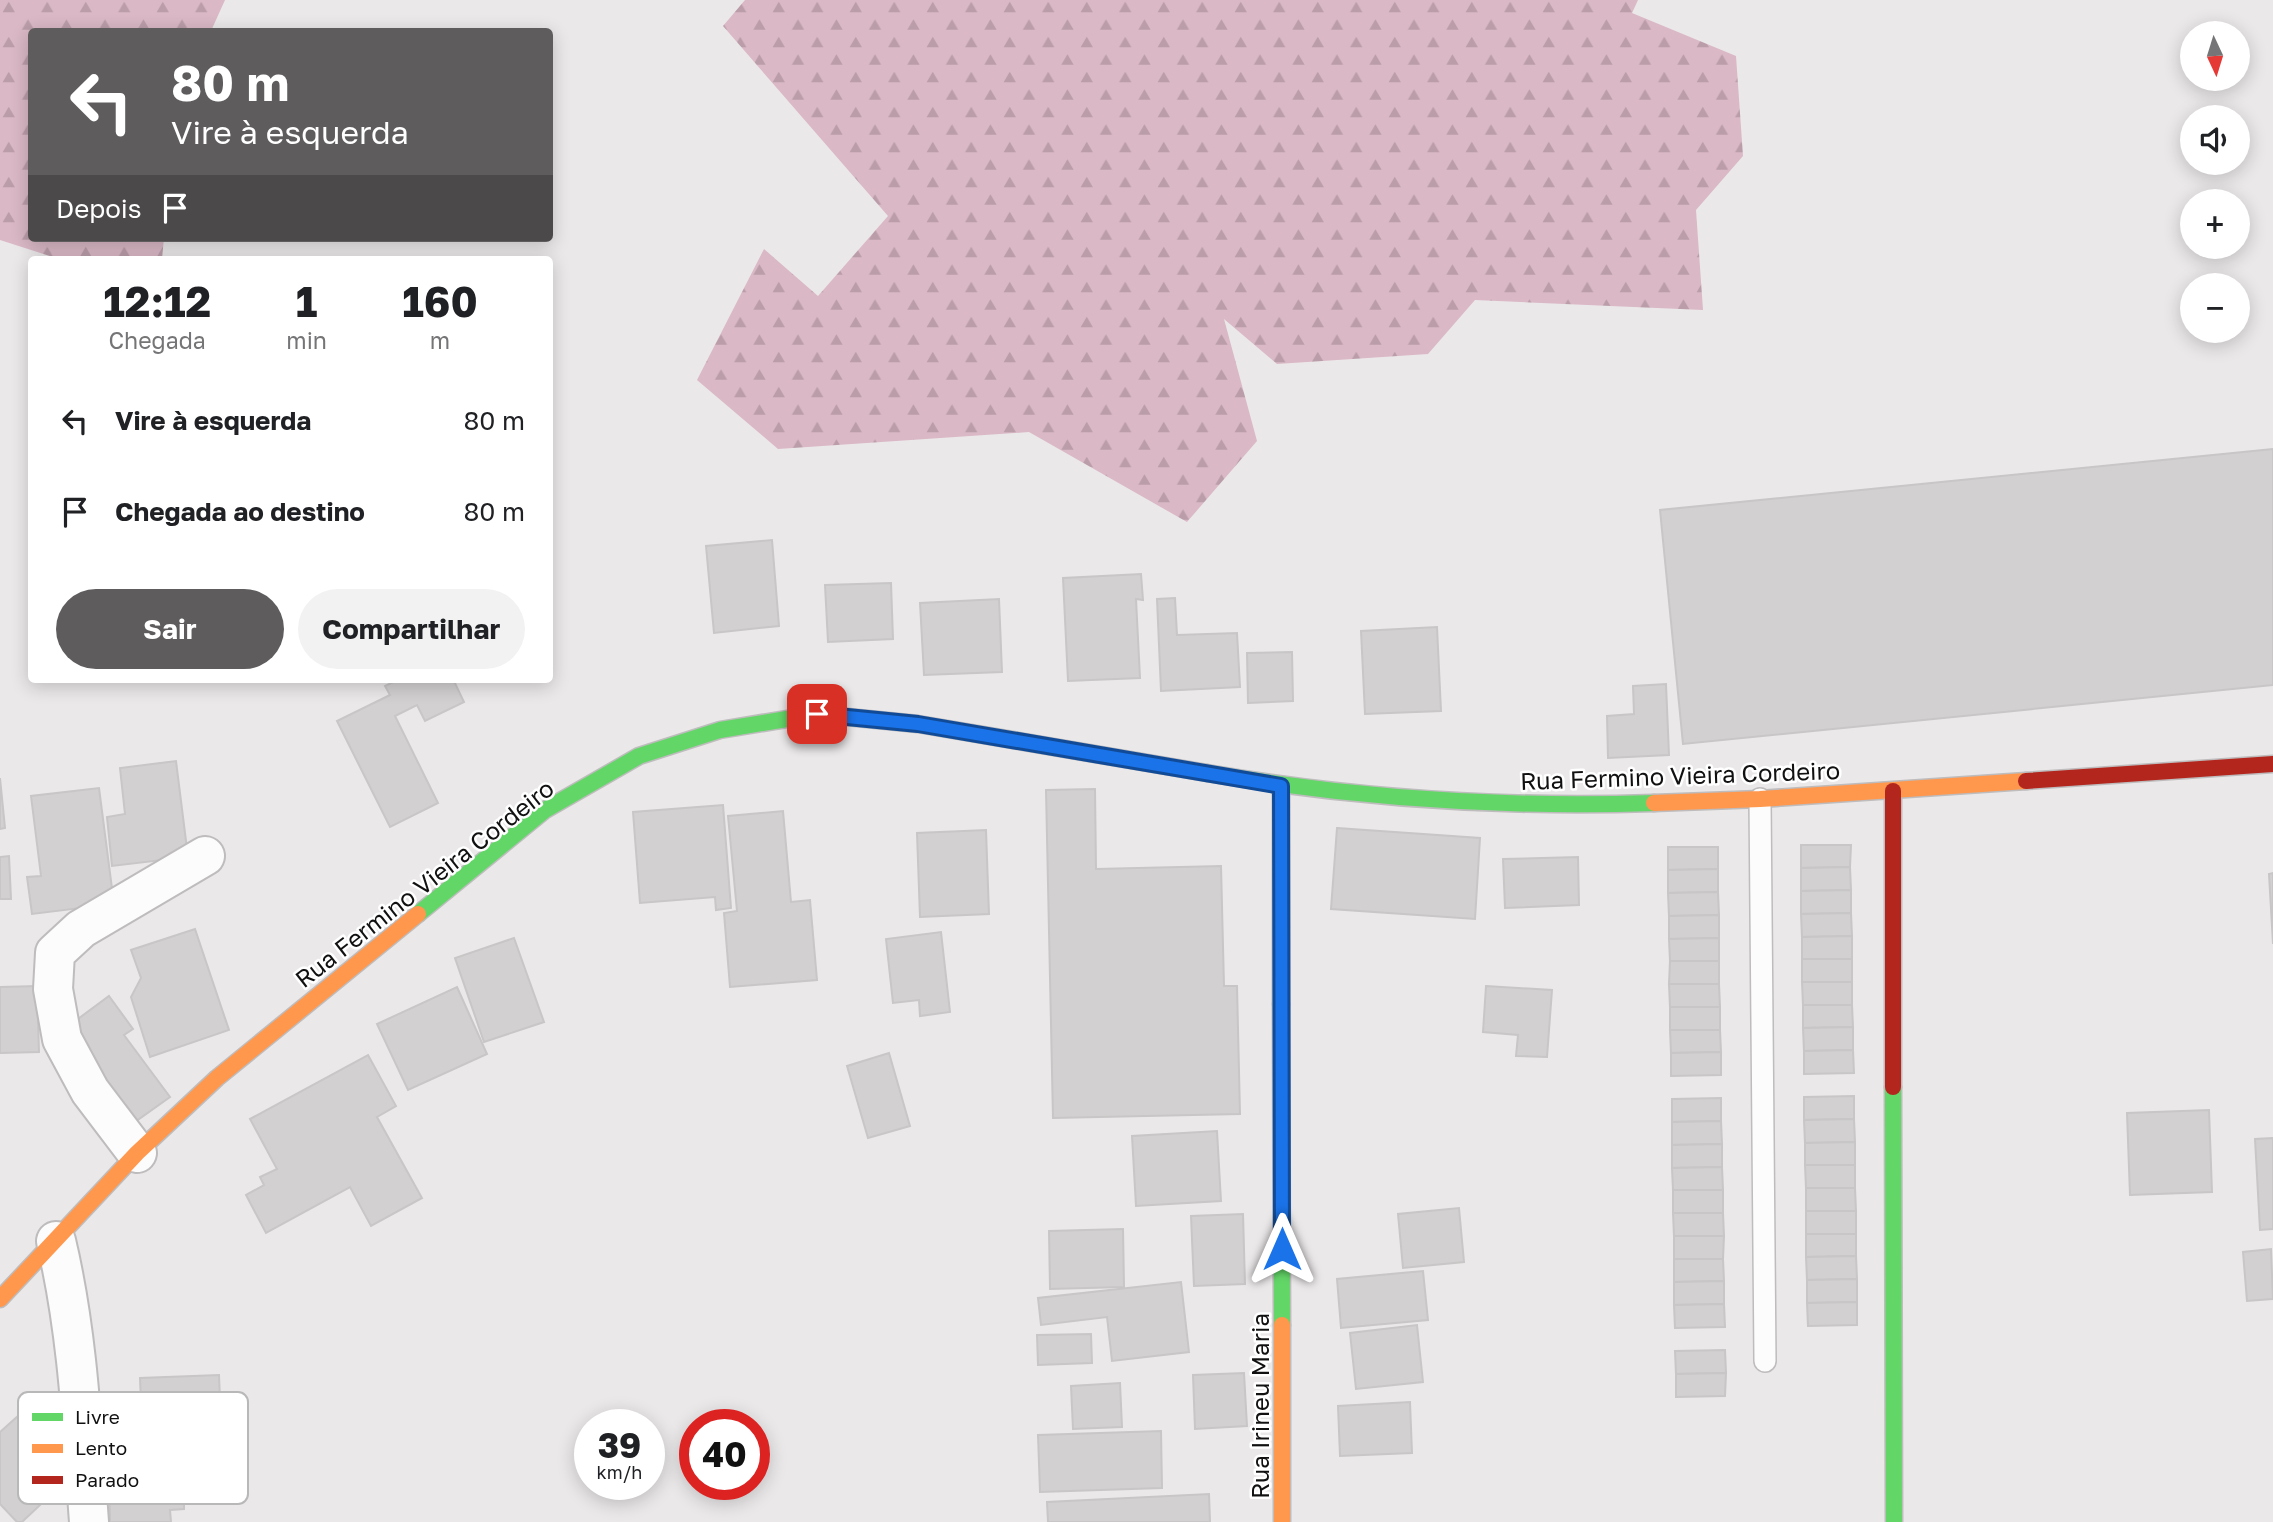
<!DOCTYPE html>
<html lang="pt">
<head>
<meta charset="utf-8">
<style>
  body { margin:0; font-family:"Golos Text",sans-serif; background:#f2f2f2; color:#202124; height:100vh; display:flex; flex-direction:column; font-size:26px; white-space:nowrap }
  * { box-sizing:border-box; margin:0 }
  p { font-size:23px; color:#757577 }
  .icon { flex:none; width:38px; height:38px; fill:none; stroke:currentColor; stroke-width:2; stroke-linecap:round; stroke-linejoin:round }
  .map { position:relative; flex:1; overflow:hidden }
  .details { position:absolute; left:28px; top:256px; width:525px; height:427px; display:flex; flex-direction:column; background:#fff; border-radius:7px; box-shadow:0 4px 18px #0003 }
  .details>* { flex:none }
  .hud { position:absolute; left:28px; top:28px; width:525px; height:214px; border-radius:7px; box-shadow:0 4px 18px #0003; background:#5e5c5d; color:#fff; overflow:hidden }
  .needle { width:46px; rotate:176deg }
  .fabs { position:absolute; left:2180px; top:21px; display:grid; gap:14px }
  .fabs a { display:grid; place-items:center; width:70px; height:70px; border-radius:50%; background:#fff; box-shadow:0 4px 18px #0003; font-size:35px }
  .speed { position:absolute; left:574px; top:1409px; display:flex; gap:14px; font-size:35px; font-weight:700; text-align:center }
  .speed>* { display:grid; place-content:center; width:91px; height:91px; border-radius:50%; background:#fff; box-shadow:0 4px 18px #0003; line-height:1 }
  .speed small { font-size:18px; font-weight:400 }
  .speed .limit { border:10px solid #d22; background:#fff; color:#111 }
  .pin { position:absolute; display:grid; place-items:center; width:60px; height:60px; color:#fff; margin:-30px; border-radius:14px; box-shadow:0 4px 10px #0006 }
  .me { position:absolute; width:77px; margin:-38px; rotate:0deg; stroke-linejoin:round; filter:drop-shadow(0 0 5px #0008) }
  .turn { display:flex; align-items:center; gap:24px; height:147px; padding:0 28px; font-size:32px }
  .turn .icon { width:91px; height:91px; stroke-width:2.5 }
  .turn b { display:block; font-size:49px; line-height:60px }
  .then { display:flex; align-items:center; height:66px; padding:0 28px; background:#0003; gap:14px; font-size:26px }
  .eta { display:flex; justify-content:space-evenly; align-items:center; height:119px; text-align:center }
  .eta b { font-size:42px; font-weight:700; line-height:49px }
  .button { display:flex; gap:14px; margin-top:auto; padding:14px 28px }
  .button a { flex:1; height:80px; border-radius:42px; background:#5e5c5d; color:#fff; font-size:28px; font-weight:700; line-height:80px; text-align:center }
  .button a+a { background:#f2f2f2; color:#202124 }
  ul { padding:0; list-style:none }
  li { display:flex; align-items:center; gap:21px; height:91px; padding:0 28px }
  li div { flex:1 }
  li b { display:block; font-size:26px }
  li em { font-style:normal }
  .map>svg:first-child { display:block }
  .forest { fill:url(#forest-firs) }
  .building { fill:#d2d0d0; stroke:#c8c6c6; stroke-width:2 }
  .lines { fill:none; stroke-linecap:round; stroke-linejoin:round }
  .lane-casing { stroke:#bebcbd; stroke-width:24 }
  .street-casing { stroke:#bebcbd; stroke-width:42 }
  .fast-casing { stroke:#bebcbd; stroke-width:19 }
  .slow-casing { stroke:#bebcbd; stroke-width:19 }
  .jam-casing { stroke:#bebcbd; stroke-width:19 }
  .lane { stroke:#fcfcfc; stroke-width:21 }
  .street { stroke:#fcfcfc; stroke-width:38 }
  .fast { stroke:#63d668; stroke-width:16 }
  .slow { stroke:#ff974d; stroke-width:16 }
  .jam { stroke:#b3261e; stroke-width:16 }
  .route-casing { stroke:#114b97; stroke-width:18 }
  .route { stroke:#1a73e8; stroke-width:12 }
  .labels { text-anchor:middle; dominant-baseline:central; stroke-width:5; stroke-linejoin:round; paint-order:stroke }
  .street-label { font-size:24px; fill:#121111; stroke:#fff }
  .key { fill:#fff; stroke:#b8b8b8; stroke-width:2 }
  .key-label { font-size:19px; fill:#121111 }
</style>
</head>
<body>
<div class="map">
<svg width="2273" height="1522" viewBox="0 0 2273 1522">
  <defs>
    <pattern id="forest-firs" width="22" height="20" patternUnits="userSpaceOnUse" patternTransform="scale(1.75)"><rect width="22" height="20" fill="#dab8c6"/><path d="M5 1l3.5 6h-7zM16 11l3.5 6h-7z" fill="#ba9da9"/></pattern>
  </defs>
  <rect width="100%" height="100%" fill="#ebe8e9"/>
  <g class="forest">
    <path d="M0,0H225L211,31L32,32V238H164L162,259H59L0,240Z"/>
    <path d="M745,0H1638L1632,13L1736,56L1743,156L1696,210L1703,310L1475,300L1428,354L1277,364L1224,319L1257,441L1187,522L1029,432L778,449L697,380L764,249L818,296L888,216L723,26Z"/>
  </g>
  <g class="building">
    <path d="M2273,449V685L1683,744L1660,510Z"/>
    <path d="M772,540L779,626L714,633L706,546Z"/>
    <path d="M1141,574L1143,600L1136,599L1140,678L1068,681L1063,578Z"/>
    <path d="M891,583L893,639L828,642L825,585Z"/>
    <path d="M1175,598L1177,635L1237,633L1240,687L1161,691L1157,599Z"/>
    <path d="M999,599L1002,672L924,675L920,603Z"/>
    <path d="M1437,627L1441,711L1365,714L1361,631Z"/>
    <path d="M1292,652L1293,701L1248,703L1247,653Z"/>
    <path d="M400,679H453L464,702L425,721L417,705L395,716L438,803L390,827L337,721L390,695L385,686Z"/>
    <path d="M1666,684L1669,755L1608,758L1607,716L1634,714L1633,686Z"/>
    <path d="M176,761L188,857L112,866L107,817L125,814L120,768Z"/>
    <path d="M0,778L5,828L0,829Z"/>
    <path d="M99,788L114,904L32,914L27,877L41,876L31,796Z"/>
    <path d="M1095,789L1096,869L1221,866L1224,986H1237L1240,1114L1053,1118L1046,790Z"/>
    <path d="M723,805L731,908L716,910L715,897L640,903L633,812Z"/>
    <path d="M783,811L791,902L810,900L817,980L730,987L724,913L737,911L728,816Z"/>
    <path d="M1337,828L1480,838L1475,919L1331,909Z"/>
    <path d="M986,830L989,914L920,917L917,833Z"/>
    <path d="M1801,845H1851L1850,867L1801,868Z"/>
    <path d="M1668,847H1718V869L1668,870Z"/>
    <path d="M9,856L11,899H0V857Z"/>
    <path d="M1578,857L1579,905L1505,908L1503,859Z"/>
    <path d="M1850,867L1851,890L1801,891V868Z"/>
    <path d="M1718,869V892L1668,893V870Z"/>
    <path d="M2273,873V944L2269,874Z"/>
    <path d="M1851,890V913L1801,914V891Z"/>
    <path d="M1718,892L1719,915L1669,916L1668,893Z"/>
    <path d="M1851,913L1852,936L1802,937L1801,914Z"/>
    <path d="M1719,915V938L1669,939V916Z"/>
    <path d="M195,929L229,1030L150,1057L131,997L141,978L131,950Z"/>
    <path d="M941,932L950,1012L920,1016L919,1000L893,1003L886,939Z"/>
    <path d="M1852,936V959H1802V937Z"/>
    <path d="M514,938L544,1022L484,1042L455,958Z"/>
    <path d="M1719,938V961H1670L1669,939Z"/>
    <rect x="1802" y="959" width="50" height="23"/>
    <path d="M1670,961H1719V984H1669Z"/>
    <path d="M1802,982H1852V1005H1803Z"/>
    <path d="M1669,984H1719L1720,1007H1670Z"/>
    <path d="M37,986L39,1052L0,1053V987Z"/>
    <path d="M1486,986L1552,990L1547,1057L1516,1056L1518,1035L1483,1032Z"/>
    <path d="M457,987L487,1054L408,1090L377,1024Z"/>
    <path d="M109,996L133,1029L124,1035L170,1097L132,1124L63,1030Z"/>
    <path d="M1803,1005H1852L1853,1027L1803,1028Z"/>
    <rect x="1670" y="1007" width="50" height="23"/>
    <path d="M1853,1027V1050L1804,1051L1803,1028Z"/>
    <path d="M1670,1030H1720L1721,1052L1671,1053Z"/>
    <path d="M1853,1050L1854,1073L1804,1074V1051Z"/>
    <path d="M1721,1052V1075L1671,1076V1053Z"/>
    <path d="M889,1053L910,1126L868,1138L847,1066Z"/>
    <path d="M368,1055L396,1106L377,1117L422,1198L371,1226L350,1187L266,1233L246,1195L264,1185L260,1177L277,1169L250,1119Z"/>
    <path d="M1854,1096V1119L1804,1120V1097Z"/>
    <path d="M1721,1098V1121L1672,1122V1099Z"/>
    <path d="M2209,1110L2212,1192L2130,1195L2127,1113Z"/>
    <path d="M1854,1119L1855,1142L1805,1143L1804,1120Z"/>
    <path d="M1721,1121L1722,1144L1672,1145V1122Z"/>
    <path d="M1217,1131L1221,1201L1136,1206L1132,1136Z"/>
    <path d="M2273,1138V1229L2260,1230L2255,1139Z"/>
    <path d="M1855,1142V1165H1805V1143Z"/>
    <path d="M1722,1144V1167L1672,1168V1145Z"/>
    <path d="M1805,1165H1855V1188H1806Z"/>
    <path d="M1722,1167L1723,1190H1673L1672,1168Z"/>
    <path d="M1806,1188H1855L1856,1211H1806Z"/>
    <rect x="1673" y="1190" width="50" height="23"/>
    <path d="M1459,1208L1464,1262L1403,1268L1398,1214Z"/>
    <rect x="1806" y="1211" width="50" height="23"/>
    <path d="M1673,1213H1723L1724,1236H1674Z"/>
    <path d="M1243,1214L1245,1284L1194,1286L1191,1216Z"/>
    <path d="M1123,1229L1124,1287L1050,1289L1049,1231Z"/>
    <path d="M1806,1234H1856V1256L1806,1257Z"/>
    <path d="M1674,1236H1724L1723,1259H1674Z"/>
    <path d="M2271,1249L2273,1299L2247,1301L2243,1252Z"/>
    <path d="M1856,1256L1857,1279L1807,1280L1806,1257Z"/>
    <path d="M1674,1259H1723L1724,1281L1674,1282Z"/>
    <path d="M1423,1271L1428,1320L1341,1328L1337,1279Z"/>
    <path d="M1857,1279V1302L1807,1303V1280Z"/>
    <path d="M1724,1281V1304L1674,1305V1282Z"/>
    <path d="M1181,1282L1189,1352L1112,1361L1107,1317L1041,1325L1038,1298Z"/>
    <path d="M1857,1302V1325L1808,1326L1807,1303Z"/>
    <path d="M1724,1304L1725,1327L1675,1328L1674,1305Z"/>
    <path d="M1417,1325L1423,1382L1356,1389L1350,1333Z"/>
    <path d="M1091,1334L1092,1363L1038,1365L1037,1335Z"/>
    <path d="M1725,1350L1726,1373L1676,1374L1675,1351Z"/>
    <path d="M1244,1373L1247,1426L1195,1429L1193,1375Z"/>
    <path d="M1726,1373L1725,1396L1676,1397V1374Z"/>
    <path d="M219,1375L222,1450L143,1454L140,1378Z"/>
    <path d="M1120,1383L1122,1427L1073,1429L1071,1386Z"/>
    <path d="M1410,1402L1412,1453L1340,1456L1338,1406Z"/>
    <path d="M18,1416L73,1474L22,1522H17L0,1504V1432Z"/>
    <path d="M1161,1431L1162,1488L1040,1492L1038,1435Z"/>
    <path d="M184,1467V1509L170,1510L171,1522H110L109,1469Z"/>
    <path d="M1209,1494L1210,1522H1048L1047,1502Z"/>
  </g>
  <g class="lines">
    <g class="lane-casing">
      <path id="lane" d="M1760,799L1765,1361"/>
    </g>
    <g class="street-casing">
      <g id="street">
        <path d="M137,1153L90,1091L62,1039L53,989L55,953L81,929L205,856"/>
        <path d="M56,1241C78,1333 82,1428 89,1522"/>
      </g>
    </g>
    <g class="fast-casing">
      <g id="fast">
        <path d="M1207,773C1354,798 1505,808 1654,803"/>
        <path d="M418,914L545,810L639,756L720,730L817,714L827,715"/>
        <path d="M1281,1004L1282,1325"/>
        <path d="M1893,1087L1894,1522"/>
      </g>
    </g>
    <g class="slow-casing">
      <g id="slow">
        <path d="M827,715L918,724L1207,773"/>
        <path d="M1654,803L1760,799L2026,781"/>
        <path d="M0,1299L137,1153L217,1078L418,914"/>
        <path d="M1282,1325V1522"/>
      </g>
    </g>
    <g class="jam-casing">
      <g id="jam">
        <path d="M2026,781L2273,764"/>
        <path d="M1281,786V1004"/>
        <path d="M1893,791V1087"/>
      </g>
    </g>
    <use href="#lane" class="lane"/>
    <use href="#street" class="street"/>
    <use href="#fast" class="fast"/>
    <use href="#slow" class="slow"/>
    <use href="#jam" class="jam"/>
  </g>
  <g class="lines">
    <g class="route-casing">
      <path id="route" d="M817,714L918,724L1281,786L1282,1249"/>
    </g>
    <use href="#route" class="route"/>
  </g>
  <g class="labels">
    <g class="street-label">
      <text transform="translate(1680 775) rotate(-2)">Rua Fermino Vieira Cordeiro</text>
      <text transform="translate(424 883) rotate(-38)">Rua Fermino Vieira Cordeiro</text>
      <text transform="translate(1259 1406) rotate(-90)">Rua Irineu Maria</text>
    </g>
  </g>
  <rect x="18" y="1392" width="230" height="112" rx="10" class="key"/>
  <rect x="32" y="1413" width="31" height="8" fill="#63d668"/>
  <rect x="32" y="1444" width="31" height="9" fill="#ff974d"/>
  <rect x="32" y="1476" width="31" height="8" fill="#b3261e"/>
  <g class="key-label">
    <text x="75" y="1424">Livre</text>
    <text x="75" y="1455">Lento</text>
    <text x="75" y="1487">Parado</text>
  </g>
</svg>
<div class="fabs">
<a><svg class="needle" viewBox="-14 -14 28 28"><path d="M0-13l5 13h-10z" fill="#e53935"/><path d="M0 13l5-13h-10z" fill="#757577"/></svg></a>
<a><svg class="icon" aria-label="sound" viewBox="0 0 24 24"><path d="M4 9h4l5-4v14l-5-4H4zM17 9q2 3 0 6"/></svg></a>
<a>+</a>
<a>−</a>
</div>
<div class="speed"><div>39<small>km/h</small></div><div class="limit">40</div></div>
<div class="pin" style="left:817px;top:714px;background:#d93025"><svg class="icon" aria-label="arrive" viewBox="0 0 24 24"><path d="M6 21V4h12l-3 4 3 4H6"/></svg></div>
<svg class="me" style="left:1282px;top:1249px" viewBox="-20 -20 40 40"><path d="M0-17L14 15 0 8-14 15z" fill="#1a73e8" stroke="#fff" stroke-width="4"/></svg>
<div class="hud">
<div class="turn"><svg class="icon" aria-label="left" viewBox="0 0 24 24"><path d="M17 20v-9H6M10 6l-5 5 5 5"/></svg><div><b>80 m</b>Vire à esquerda</div></div>
<div class="then">Depois<svg class="icon" aria-label="arrive" viewBox="0 0 24 24"><path d="M6 21V4h12l-3 4 3 4H6"/></svg></div>
</div>
<section class="details">
<div class="eta">
<div><b>12:12</b><p>Chegada</p></div>
<div><b>1</b><p>min</p></div>
<div><b>160</b><p>m</p></div>
</div>
<ul>
<li><svg class="icon" aria-label="left" viewBox="0 0 24 24"><path d="M17 20v-9H6M10 6l-5 5 5 5"/></svg><div><b>Vire à esquerda</b></div><em>80 m</em></li>
<li><svg class="icon" aria-label="arrive" viewBox="0 0 24 24"><path d="M6 21V4h12l-3 4 3 4H6"/></svg><div><b>Chegada ao destino</b></div><em>80 m</em></li>
</ul>
<div class="button"><a>Sair</a><a>Compartilhar</a></div>
</section>
</div>
</body>
</html>
